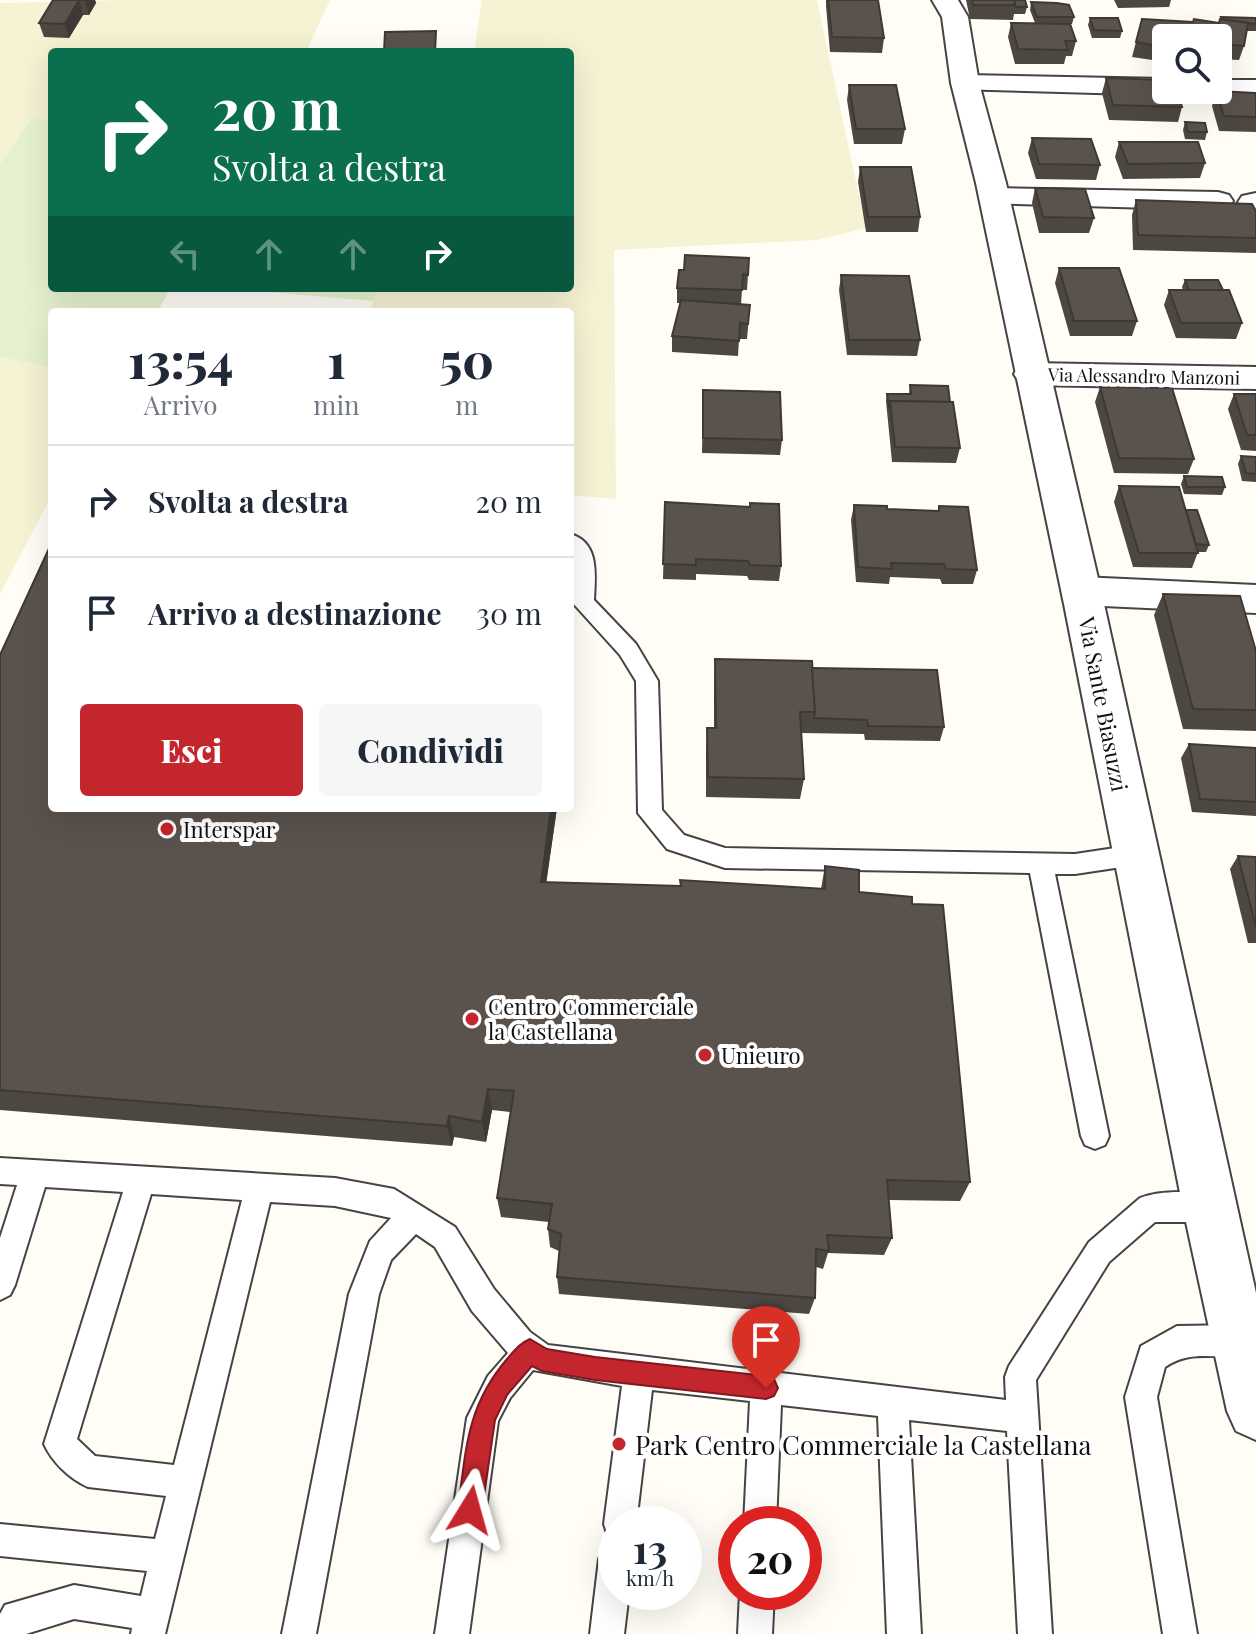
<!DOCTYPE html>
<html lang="it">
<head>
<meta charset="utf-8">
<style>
  body { margin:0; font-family:"Playfair Display",serif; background:#f6f6f7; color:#1f2937; height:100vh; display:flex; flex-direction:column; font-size:30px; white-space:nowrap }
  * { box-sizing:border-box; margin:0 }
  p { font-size:26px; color:#747a83 }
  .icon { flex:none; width:44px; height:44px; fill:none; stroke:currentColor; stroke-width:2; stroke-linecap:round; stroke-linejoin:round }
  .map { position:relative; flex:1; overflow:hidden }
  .side { position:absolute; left:48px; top:308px; width:526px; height:504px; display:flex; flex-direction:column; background:#fff; border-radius:8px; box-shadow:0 8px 32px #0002 }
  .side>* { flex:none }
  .top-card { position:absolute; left:48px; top:48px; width:526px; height:244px; border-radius:8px; box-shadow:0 8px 32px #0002; background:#0b6e4f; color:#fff; overflow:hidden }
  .buttons { position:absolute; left:1152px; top:24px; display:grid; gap:16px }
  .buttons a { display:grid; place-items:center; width:80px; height:80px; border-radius:8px; background:#fff; box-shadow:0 8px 32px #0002; font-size:40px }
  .speed { position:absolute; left:598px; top:1506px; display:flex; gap:16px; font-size:40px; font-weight:700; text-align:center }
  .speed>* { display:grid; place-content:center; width:104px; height:104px; border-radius:50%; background:#fff; box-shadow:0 8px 32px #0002; line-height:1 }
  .speed small { font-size:20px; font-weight:400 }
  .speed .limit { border:12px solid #d22; background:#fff; color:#111 }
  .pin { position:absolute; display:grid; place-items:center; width:68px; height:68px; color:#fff; margin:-82px -34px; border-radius:50% 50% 50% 0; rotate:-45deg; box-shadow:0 0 8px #0007 }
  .pin .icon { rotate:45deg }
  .me { position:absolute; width:88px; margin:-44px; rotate:8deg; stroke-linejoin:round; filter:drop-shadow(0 0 6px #0008) }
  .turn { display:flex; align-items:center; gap:28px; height:168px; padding:0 32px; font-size:36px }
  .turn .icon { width:104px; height:104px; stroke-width:2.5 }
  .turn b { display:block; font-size:56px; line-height:68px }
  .lanes { display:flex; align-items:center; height:76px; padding:0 32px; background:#0003; justify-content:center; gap:40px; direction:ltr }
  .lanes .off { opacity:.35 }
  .eta { display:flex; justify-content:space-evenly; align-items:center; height:136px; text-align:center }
  .eta b { font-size:48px; font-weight:800; line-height:56px }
  .cta { display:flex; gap:16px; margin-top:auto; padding:16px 32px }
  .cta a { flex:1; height:92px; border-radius:8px; background:#c4262e; color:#fff; font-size:32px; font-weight:800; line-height:92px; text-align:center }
  .cta a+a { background:#f6f6f7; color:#1f2937 }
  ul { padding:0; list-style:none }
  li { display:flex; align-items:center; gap:24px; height:112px; padding:0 32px; border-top:2px solid #e0e1e3 }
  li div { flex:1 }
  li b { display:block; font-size:30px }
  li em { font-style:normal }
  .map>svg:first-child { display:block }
  .farmland { fill:#f6f3d4 }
  .pitch { fill:#e6f2cf }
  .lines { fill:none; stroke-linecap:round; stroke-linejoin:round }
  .service-casing { stroke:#444; stroke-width:4 }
  .minor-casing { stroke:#444; stroke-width:4 }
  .tertiary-casing { stroke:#444; stroke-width:4 }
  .service { fill:#fff; fill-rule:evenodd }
  .minor { fill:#fff; fill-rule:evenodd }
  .tertiary { fill:#fff; fill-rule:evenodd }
  .wall { fill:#4d4742 }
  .shaded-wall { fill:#3f3936 }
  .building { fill:#5a524d; stroke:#3f3936; stroke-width:2 }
  .route { fill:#c4262e; stroke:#7f191e; stroke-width:2 }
  .poi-dot { fill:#c4262e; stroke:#fff; stroke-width:3 }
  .labels { text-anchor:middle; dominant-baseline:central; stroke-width:8; stroke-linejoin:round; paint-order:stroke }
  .far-street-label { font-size:18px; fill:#111; stroke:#fff }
  .street-label { font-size:22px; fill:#111; stroke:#fff }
  .poi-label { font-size:22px; fill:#111; stroke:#fff; text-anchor:start }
  .near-poi-label { font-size:26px; fill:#111; stroke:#fff; text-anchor:start }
</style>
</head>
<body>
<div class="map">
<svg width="1256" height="1634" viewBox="0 0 1256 1634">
  <rect width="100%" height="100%" fill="#fffdf5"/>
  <g class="farmland">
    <path d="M124,0H330L306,52H52V121L31,118L0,164V3Z"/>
    <path d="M482,0H817L866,228L817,240L614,250L616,499L570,495V312H370L377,288H570V52H474Z"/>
    <path d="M0,357L52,368V495L0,594Z"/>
  </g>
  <g class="pitch">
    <path d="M31,118L52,121V288H171L157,312H52V368L0,357V164Z"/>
    <path d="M223,288H377L373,301Z"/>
  </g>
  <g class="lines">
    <g class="service-casing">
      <g id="service">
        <path d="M570,534C600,542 595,576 594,600L636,644L658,681L662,810L684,835L725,848L1075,854L1135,845L1144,848L1147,855L1144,862L1135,865L1075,874H1055L1109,1136L1105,1145L1095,1149L1085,1145L1081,1136L1030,873L725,868L667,849L638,813L636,681L620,655L572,602L574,561L570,555Z"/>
        <path d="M0,1158L335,1178L394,1189L455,1227L494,1289L530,1332L548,1345L1006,1400L1005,1377L1009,1366L1089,1242L1140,1198C1160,1190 1199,1190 1219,1198L1223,1208L1219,1218L1209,1222H1155L1109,1262L1036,1380L1052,1634H1018L1007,1431L909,1420L921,1634H887L878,1416L781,1405L776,1524H744L750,1401L652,1390L636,1524H616V1539L608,1536L604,1524L622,1386L533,1370L510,1398L498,1421L469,1634H435L467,1418L488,1376L508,1353L472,1311L435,1247L416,1234L391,1260L379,1294L316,1634H282L349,1294L370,1241L391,1218L335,1206L270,1202L165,1634H131L132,1628L74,1619L26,1634H0V1614L5,1605L74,1585L141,1596L147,1571L0,1556V1524L155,1539L166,1496L88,1487C70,1479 52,1462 44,1444L123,1192L45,1187L15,1285L10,1295L0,1300V1238L17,1185L0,1184ZM151,1194L242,1200L174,1465L95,1456L77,1439Z"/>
        <path d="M1240,1325L1251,1329L1255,1340L1251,1351C1220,1364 1196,1346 1165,1367L1157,1397L1197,1634H1163L1125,1397L1141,1346L1177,1326Z"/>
        <path d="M616,1542V1592H629L624,1634H590L599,1559L604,1547Z"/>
        <path d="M740,1592H774L772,1634H738Z"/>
      </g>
    </g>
    <g class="minor-casing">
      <g id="minor">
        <path d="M965,75L1166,79V90H1178L1166,95L955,89L951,83L955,77Z"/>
        <path d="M1218,80H1256V96L1208,94L1205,90H1218Z"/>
        <path d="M994,188L1218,192L1229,195L1233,201L1229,207L1218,210L983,203L979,197L983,191Z"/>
        <path d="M1256,193V211L1242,208L1238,202L1242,196Z"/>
        <path d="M1031,363L1256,367V389L1031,385L1019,382L1014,374L1019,366Z"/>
        <path d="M1081,577L1256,585V613L1081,605L1067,601L1062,591L1067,581Z"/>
      </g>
    </g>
    <g class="tertiary-casing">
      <path id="tertiary" d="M932,0H958L968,17L979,83L1006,183L1104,604L1256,1293V1440L1236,1431L1227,1411L1183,1208L1064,604L976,183L951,83L942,17Z"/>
    </g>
    <use href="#service" class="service"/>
    <use href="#minor" class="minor"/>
    <use href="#tertiary" class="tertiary"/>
  </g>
  <g class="wall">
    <path d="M53,0H95L96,3L89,15H83L69,38L44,37L39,23Z"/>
    <path d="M826,0H878L884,38L882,53L830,52L826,6Z"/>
    <path d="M966,0H1025L1027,7L1025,14H1014L1013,20L970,19Z"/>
    <path d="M1114,0H1171L1169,7L1118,8Z"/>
    <path d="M1031,2L1074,17L1072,24H1071L1076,41L1072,56H1066L1064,64H1015L1008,37L1011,23H1035L1030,10Z"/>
    <path d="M1221,17L1256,18V31H1246L1244,46L1239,60L1218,59V38H1166V58L1160,57L1159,61L1132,57L1142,19L1193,22L1219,23Z"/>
    <path d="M1090,18L1122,31L1120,38H1092L1088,25Z"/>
    <path d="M1106,78L1182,107L1178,122L1109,120L1102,93Z"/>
    <path d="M849,85L905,129L902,144H854L847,100Z"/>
    <path d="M1216,91L1256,93V132L1219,131L1212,106Z"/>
    <path d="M1185,122L1207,132L1205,140L1185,139L1183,130Z"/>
    <path d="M1032,138L1100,165L1096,180L1036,179L1028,153Z"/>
    <path d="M1119,142L1205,163L1200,178L1123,179L1115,157Z"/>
    <path d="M860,167L920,217L918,232H866L858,182Z"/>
    <path d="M1035,188L1094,218L1089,233H1039L1032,203Z"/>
    <path d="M1136,200L1256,211V253L1133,250L1132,215Z"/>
    <path d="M749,258L747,290H742L741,304L750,305L747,339H739L738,356L672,352V336L680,303H677V288L684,270Z"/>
    <path d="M1059,268L1137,321L1132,336H1070L1055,283Z"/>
    <path d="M841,275L920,340L917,356L847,355L839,290Z"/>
    <path d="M1185,280L1223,290L1242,323L1236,339L1176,338L1164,305L1169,290H1183L1182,287Z"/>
    <path d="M910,385L950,402L960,448L956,463L892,462L886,401L887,394H909Z"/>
    <path d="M1100,387L1194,459L1188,474L1114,473L1095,402Z"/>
    <path d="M1234,394H1256V451L1241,450L1228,409Z"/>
    <path d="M703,405L782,440L780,455L702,453Z"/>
    <path d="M1241,456L1256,457V482L1242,481L1238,464Z"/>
    <path d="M1184,476L1225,487L1222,495L1184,494L1181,484Z"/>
    <path d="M1119,486L1186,510L1209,545L1206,552H1198L1192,568L1133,567L1114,502Z"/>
    <path d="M665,502L781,566L779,581L749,580L747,576L696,574V580L663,579Z"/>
    <path d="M854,505L887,509L938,511L939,506L977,570L973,584H942L940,579L890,577L889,584L856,582L851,520Z"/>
    <path d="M1163,594L1256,651V731L1183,729L1154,615Z"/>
    <path d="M0,655L52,808H557L546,882L680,886V880L821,889L825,866L859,892L912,904L970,1182L960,1201L889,1200L892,1238L884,1255L828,1253L823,1269L816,1267L815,1298L809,1314L559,1294L557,1277L559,1251L550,1247L548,1229L549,1222L501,1217L497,1198L511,1112L492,1110L486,1142L454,1137L452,1146L0,1110Z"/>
    <path d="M715,659L812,668L944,727L940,741L865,740L864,734L801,733L804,779L800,799L706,797V748L707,728H714V680Z"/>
    <path d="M1189,744L1256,748V816L1192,812L1181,758Z"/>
    <path d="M1238,856L1256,857V943H1248L1230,869Z"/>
  </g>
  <g class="shaded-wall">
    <path d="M79,0L83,15L69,38L65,24Z"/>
    <path d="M85,0H95L96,3L89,15Z"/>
    <path d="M551,808H557L543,906L541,882Z"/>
    <path d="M488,1089L492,1110L486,1142L482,1122Z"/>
    <path d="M449,1116L454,1137L452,1146L447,1126Z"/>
  </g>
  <g class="building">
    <path d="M53,0H85H79L65,24L39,23Z"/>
    <path d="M828,0H878L884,38L832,37Z"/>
    <path d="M972,0H1014L1016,5H973Z"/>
    <path d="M1014,0H1025L1027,7H1016Z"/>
    <path d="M1031,2L1057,3L1069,5L1074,17H1037Z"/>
    <path d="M1221,17L1256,18V24L1222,19Z"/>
    <path d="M1090,18H1118L1122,31L1094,30Z"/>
    <path d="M1142,19L1193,22L1194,19L1219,23L1220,19L1248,23L1244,46L1220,44L1219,48L1218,47V38H1166V43H1164L1163,47L1136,42Z"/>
    <path d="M1011,23L1070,24L1076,41H1065L1068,50L1018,49Z"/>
    <path d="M436,31L435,52H384L385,32Z"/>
    <path d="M1106,78L1166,80V90H1177L1182,107L1113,105Z"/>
    <path d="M849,85H896L905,129H856Z"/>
    <path d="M1216,91L1256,93V117L1224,116Z"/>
    <path d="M1185,122L1205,123L1207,132H1188Z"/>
    <path d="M1032,138L1091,139L1100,165L1039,164Z"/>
    <path d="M1119,142H1198L1205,163L1128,164Z"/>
    <path d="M860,167H911L920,217H868Z"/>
    <path d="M1035,188L1085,189L1094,218L1043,217Z"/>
    <path d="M1136,200L1252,204L1256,211V238L1138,235Z"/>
    <path d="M685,255L749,258L748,275L743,274L742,290L677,288L679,270H684Z"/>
    <path d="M1059,268H1119L1137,321H1074Z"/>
    <path d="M841,275L909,276L920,340H849Z"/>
    <path d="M1185,280H1218L1223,290H1189Z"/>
    <path d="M1169,290H1229L1242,323H1181Z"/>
    <path d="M681,300L750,305L748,324L740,323L739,341L672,336Z"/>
    <path d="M910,385L948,386L950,402L890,401L889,409L887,394H911Z"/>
    <path d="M1100,387L1172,388L1194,459L1119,458Z"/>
    <path d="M703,390L780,392L782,440L703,438Z"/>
    <path d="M1234,394H1256V435H1247Z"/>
    <path d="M890,401L953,402L960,448L895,447Z"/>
    <path d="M1241,456L1256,457V474L1246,473Z"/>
    <path d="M1184,476L1222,477L1225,487H1187Z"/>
    <path d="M1119,486L1179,487L1198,553H1139Z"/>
    <path d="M665,502L750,507V503L779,504L781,566L750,565L748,561L696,559V565L663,564Z"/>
    <path d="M854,505L887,506V509L939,511V506L968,507L977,570L946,569L944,564L891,563L892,569L858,567Z"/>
    <path d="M1186,510H1197L1209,545L1196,544Z"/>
    <path d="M52,542V808H551L541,882L681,886L680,880L825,889V866L859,870V892L912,897V904L943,905L970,1182L887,1180L892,1238L827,1235L829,1251L816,1249L815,1298L557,1277L561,1234L548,1229L552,1204L497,1198L514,1091L488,1089L482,1122L449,1116L447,1126L0,1090V655Z"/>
    <path d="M1163,594L1240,596L1256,651V710L1193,709Z"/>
    <path d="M715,659L812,661L815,712H800L804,779L708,777L707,728H716Z"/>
    <path d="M812,668L937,670L944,727L868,726L867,720L814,718L815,712Z"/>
    <path d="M1189,744L1256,748V802L1200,799Z"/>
    <path d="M1238,856L1256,857V927Z"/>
  </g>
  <path class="route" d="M530,1339L547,1349L595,1357L766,1376L774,1379L778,1388L774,1396L766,1399L595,1380L542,1371L532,1366L507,1395L495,1420L482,1510L478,1519L470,1523L461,1519L458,1510C466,1450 466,1407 507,1359C514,1351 520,1343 530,1339Z"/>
  <g class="poi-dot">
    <circle cx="167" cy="829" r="8"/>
    <circle cx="472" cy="1019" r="8"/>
    <circle cx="705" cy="1055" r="8"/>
    <circle cx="619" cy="1444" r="8"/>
  </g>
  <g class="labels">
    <g class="far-street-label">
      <text transform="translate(1144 376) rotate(1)">Via Alessandro Manzoni</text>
    </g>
    <g class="street-label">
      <text transform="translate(1104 704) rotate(79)">Via Sante Biasuzzi</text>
    </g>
    <g class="poi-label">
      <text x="183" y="829">Interspar</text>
      <text x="488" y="1006">Centro Commerciale<tspan x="488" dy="25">la Castellana</tspan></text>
      <text x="721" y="1055">Unieuro</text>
    </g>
    <g class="near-poi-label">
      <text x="635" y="1444">Park Centro Commerciale la Castellana</text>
    </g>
  </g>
</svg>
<div class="buttons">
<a><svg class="icon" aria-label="search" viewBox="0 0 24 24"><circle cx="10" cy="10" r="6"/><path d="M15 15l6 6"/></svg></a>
</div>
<div class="speed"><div>13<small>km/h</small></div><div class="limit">20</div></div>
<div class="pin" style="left:766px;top:1388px;background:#d93025"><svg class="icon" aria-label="arrive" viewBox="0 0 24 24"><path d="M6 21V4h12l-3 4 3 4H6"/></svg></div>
<svg class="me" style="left:470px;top:1510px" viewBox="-20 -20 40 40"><path d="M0-17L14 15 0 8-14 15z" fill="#c4262e" stroke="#fff" stroke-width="4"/></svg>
<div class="top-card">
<div class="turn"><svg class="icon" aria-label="right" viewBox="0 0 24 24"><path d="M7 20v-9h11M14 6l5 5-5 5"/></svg><div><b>20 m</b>Svolta a destra</div></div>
<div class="lanes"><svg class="icon off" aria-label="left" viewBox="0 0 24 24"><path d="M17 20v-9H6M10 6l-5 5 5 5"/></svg><svg class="icon off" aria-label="ahead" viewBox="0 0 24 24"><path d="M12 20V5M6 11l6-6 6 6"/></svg><svg class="icon off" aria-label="ahead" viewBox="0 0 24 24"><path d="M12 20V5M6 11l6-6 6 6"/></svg><svg class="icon" aria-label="right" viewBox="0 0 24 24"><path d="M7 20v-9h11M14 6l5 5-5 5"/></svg></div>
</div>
<section class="side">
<div class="eta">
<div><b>13:54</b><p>Arrivo</p></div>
<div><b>1</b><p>min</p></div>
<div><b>50</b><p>m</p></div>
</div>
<ul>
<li><svg class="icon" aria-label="right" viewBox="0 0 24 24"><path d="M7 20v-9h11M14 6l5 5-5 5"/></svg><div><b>Svolta a destra</b></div><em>20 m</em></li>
<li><svg class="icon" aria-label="arrive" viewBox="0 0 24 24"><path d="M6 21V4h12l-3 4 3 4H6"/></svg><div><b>Arrivo a destinazione</b></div><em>30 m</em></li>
</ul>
<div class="cta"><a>Esci</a><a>Condividi</a></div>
</section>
</div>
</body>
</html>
